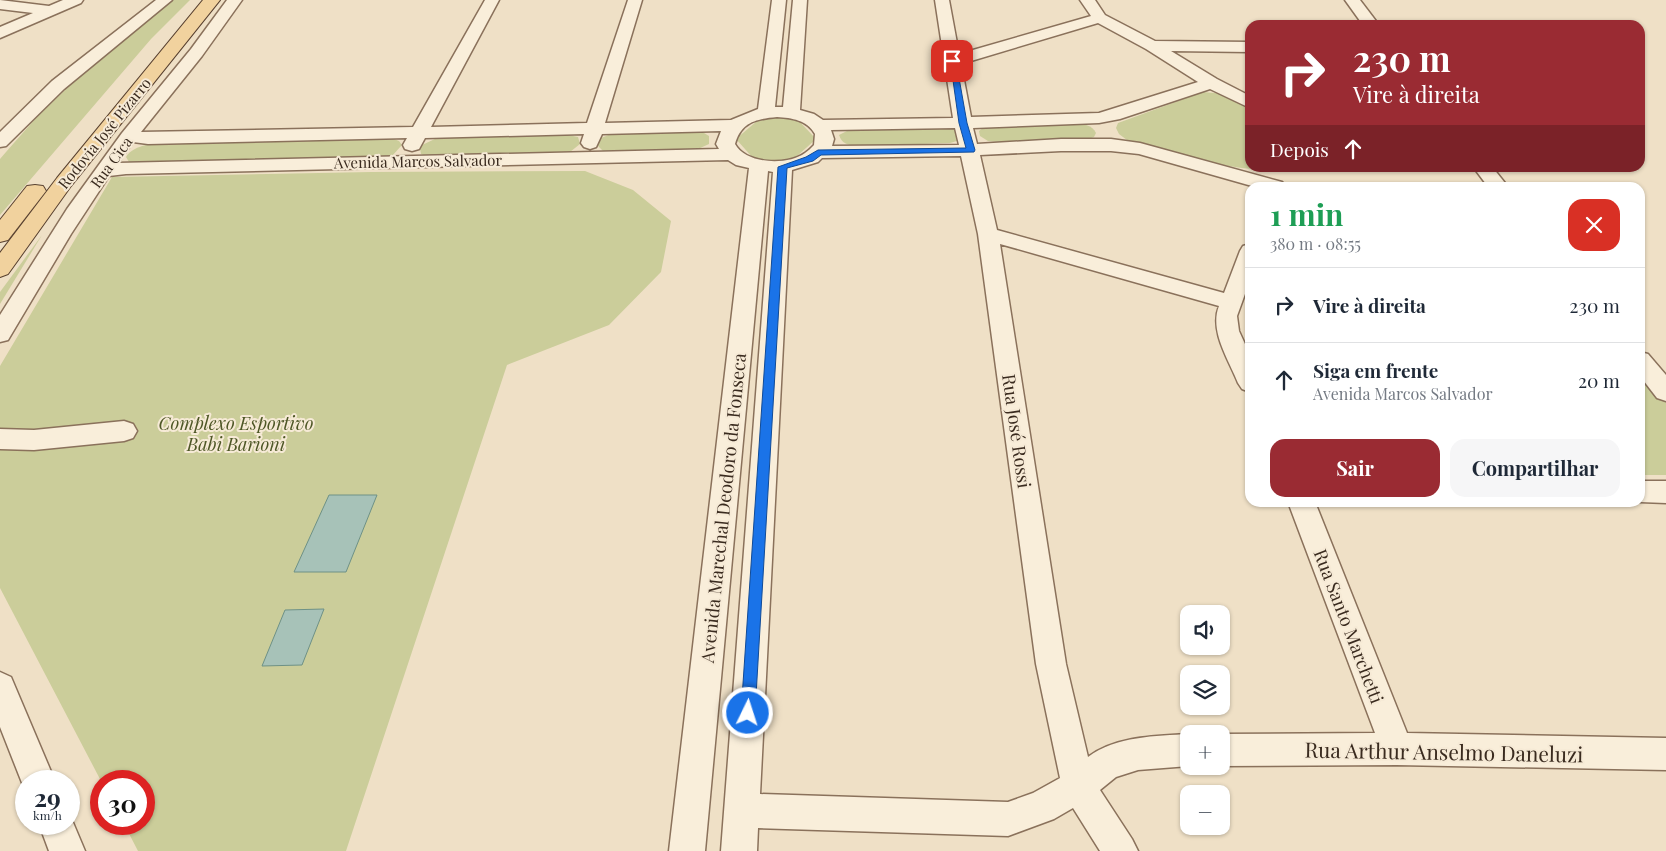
<!DOCTYPE html>
<html lang="pt">
<head>
<meta charset="utf-8">
<style>
  body { margin:0; font-family:"Playfair Display",serif; background:#f6f6f7; color:#1f2937; height:100vh; display:flex; flex-direction:column; font-size:19px; white-space:nowrap }
  * { box-sizing:border-box; margin:0 }
  p { font-size:16px; color:#747a83 }
  .icon { flex:none; width:28px; height:28px; fill:none; stroke:currentColor; stroke-width:2; stroke-linecap:round; stroke-linejoin:round }
  .map { position:relative; flex:1; overflow:hidden }
  .drawer { position:absolute; left:1245px; top:182px; width:400px; height:325px; display:flex; flex-direction:column; background:#fff; border-radius:15px; box-shadow:0 1px 4px #0004 }
  .drawer>* { flex:none }
  .top-card { position:absolute; left:1245px; top:20px; width:400px; height:152px; border-radius:15px; box-shadow:0 1px 4px #0004; background:#9a2b33; color:#fff; overflow:hidden }
  .fabs { position:absolute; left:1180px; top:605px; display:grid; gap:10px }
  .fabs a { display:grid; place-items:center; width:50px; height:50px; border-radius:10px; background:#fff; box-shadow:0 1px 4px #0004; font-size:25px }
  .speed { position:absolute; left:15px; top:770px; display:flex; gap:10px; font-size:25px; font-weight:700; text-align:center }
  .speed>* { display:grid; place-content:center; width:65px; height:65px; border-radius:50%; background:#fff; box-shadow:0 1px 4px #0004; line-height:1 }
  .speed small { font-size:12px; font-weight:400 }
  .speed .limit { border:8px solid #d22; background:#fff; color:#111 }
  .pin { position:absolute; display:grid; place-items:center; width:42px; height:42px; color:#fff; margin:-21px; border-radius:10px; box-shadow:0 2px 8px #0006 }
  .me { position:absolute; width:55px; margin:-28px; rotate:4deg; stroke-linejoin:round; filter:drop-shadow(0 0 4px #0008) }
  .turn { display:flex; align-items:center; gap:18px; height:105px; padding:0 25px; font-size:22px }
  .turn .icon { width:65px; height:65px; stroke-width:2.5 }
  .turn b { display:block; font-size:35px; line-height:42px }
  .then { display:flex; align-items:center; height:48px; padding:0 25px; background:#0003; gap:10px; font-size:19px }
  .round { display:grid; place-items:center; flex:none; width:52px; height:52px; border-radius:15px; background:#f6f6f7 }
  .summary { display:flex; align-items:center; justify-content:space-between; height:85px; padding:0 25px }
  h1 { font-size:30px; font-weight:700; line-height:38px; color:#1e9e55 }
  .button { display:flex; gap:10px; margin-top:auto; padding:10px 25px }
  .button a { flex:1; height:58px; border-radius:15px; background:#9a2b33; color:#fff; font-size:20px; font-weight:700; line-height:58px; text-align:center }
  .button a+a { background:#f6f6f7; color:#1f2937 }
  ul { padding:0; list-style:none }
  li { display:flex; align-items:center; gap:15px; height:75px; padding:0 25px; border-top:1px solid #e0e1e3 }
  li div { flex:1 }
  li b { display:block; font-size:19px }
  li em { font-style:normal }
  .map>svg:first-child { display:block }
  .green { fill:#cbcd9a }
  .water { fill:#a7c2b8; stroke:#6e9186 }
  .lines { fill:none; stroke-linecap:round; stroke-linejoin:round }
  .minor-casing { stroke:#8a715b; stroke-width:3 }
  .major-casing { stroke:#58402f; stroke-width:2 }
  .minor { fill:#f9eeda; fill-rule:evenodd }
  .major { fill:#f1d29e; fill-rule:evenodd }
  .route { fill:#1a73e8; stroke:#114b97 }
  .labels { text-anchor:middle; dominant-baseline:central; stroke-width:4; stroke-linejoin:round; paint-order:stroke }
  .far-street-label { font-size:15px; fill:#3a2b1f; stroke:#f6ead6 }
  .park-label { font-size:18px; font-style:italic; fill:#4e5726; stroke:#f6ead6 }
  .street-label { font-size:18px; fill:#3a2b1f; stroke:#f6ead6 }
  .near-street-label { font-size:21px; fill:#3a2b1f; stroke:#f6ead6 }
</style>
</head>
<body>
<div class="map">
<svg width="1666" height="851" viewBox="0 0 1666 851">
  <rect width="100%" height="100%" fill="#efe0c6"/>
  <g class="green">
    <path d="M173,0H190L151,39L0,215V159L6,152L36,118L67,88Z"/>
    <path d="M1203,92L1226,94L1250,107V168H1265C1239,174 1157,148 1127,140L1119,134L1116,128L1118,123Z"/>
    <path d="M778,117L798,120L816,139L796,157L782,161L768,162L753,158L736,139L757,121Z"/>
    <path d="M1076,123C1084,124 1092,125 1096,133L1094,137L1086,140L999,142L988,141L980,136L979,131L983,128Z"/>
    <path d="M951,127L958,131L961,136L957,141L950,143L857,146C848,145 842,144 839,135L853,128Z"/>
    <path d="M693,132L704,133L709,136V144L698,149L618,153L604,152L597,145L601,138L611,134Z"/>
    <path d="M563,134L578,137L580,144L570,152L556,154L428,157L421,154L420,149L422,145L437,138Z"/>
    <path d="M394,139L399,141L402,145L392,156L382,158L144,164L129,162L126,157C130,150 138,147 146,145Z"/>
    <path d="M585,171L633,190L671,221L661,272L609,325L507,365L346,851H138L124,824H144V781H101L0,588V366L112,177L371,172Z"/>
    <path d="M42,235L0,304V292Z"/>
    <path d="M1640,366L1666,400V475H1640Z"/>
  </g>
  <g class="water">
    <path d="M329,495H377L346,572H294Z"/>
    <path d="M324,609L302,665L262,666L285,610Z"/>
  </g>
  <g class="lines">
    <g class="minor-casing">
      <g id="minor">
        <path d="M0,0L49,6L63,0H83L81,3L0,38V27L33,13L0,9Z"/>
        <path d="M156,0H172L64,89L6,146L0,147V132L52,81Z"/>
        <path d="M227,0H242L202,56L141,132L413,127L485,0H499L431,127L587,123L628,0H642L605,123L731,120L758,109L772,0H786L775,107H783L793,0H807L800,110L814,114L823,120L953,118L935,0H949L959,54L1091,16L1080,0H1095L1105,15L1155,41L1250,42V52L1171,51L1217,79L1250,96V108L1210,89L1120,119L1099,123L973,128L977,144L1061,139H1111L1140,143L1282,182L1285,186L1259,188L1139,154L1111,151H1061L980,155L997,230L1224,293L1240,251L1243,246L1250,244V280L1237,316L1239,331L1250,355V392L1242,389L1238,383C1229,360 1209,331 1219,306L1000,244L1066,664L1088,757C1116,736 1156,736 1189,734V766L1138,770L1116,777L1100,790L1132,839L1138,851H1100L1073,808L1054,819L1008,836L758,828L757,851H721L773,172L768,171L705,851H669L749,168L736,165L728,160L126,174L109,176L71,234L8,340L0,342V315L67,209L122,133L191,49ZM1098,23L1146,49L1198,82L1099,113L971,117L961,64ZM777,117C792,118 807,120 815,134L814,145C811,148 808,151 805,153C787,166 746,164 735,144C741,122 756,119 777,117ZM955,128L959,145L832,146L834,139L831,130ZM721,131L716,144L719,149L118,163L133,142L148,144L407,138L403,145L405,149L412,151L419,149L425,138L584,134L581,143L584,147L590,149L596,147L602,134ZM961,156L978,234L1036,664L1060,778L1033,793L1008,802L760,794L792,170L818,162L822,158Z"/>
        <path d="M1345,0H1360L1379,25H1363Z"/>
        <path d="M1474,168H1493L1509,188H1489Z"/>
        <path d="M1640,352L1648,354L1666,375V401L1657,398L1640,376Z"/>
        <path d="M124,421L133,424L137,431L133,438L124,441L34,450L0,449V429L34,430Z"/>
        <path d="M1640,481H1666V503L1640,502Z"/>
        <path d="M1288,502H1315L1407,733L1666,738V770L1397,765L1221,766V734L1375,733Z"/>
        <path d="M0,672L11,677L55,781H26V793L0,727Z"/>
        <path d="M69,813L85,851H49L39,824H69Z"/>
      </g>
    </g>
    <g class="major-casing">
      <g id="major">
        <path d="M203,0H220L71,186L8,274L0,277V253L57,178Z"/>
        <path d="M35,185L43,186L46,191L8,240L0,242V220L27,186Z"/>
      </g>
    </g>
    <use href="#minor" class="minor"/>
    <use href="#major" class="major"/>
  </g>
  <path class="route" d="M950,59L956,61L967,123L975,150L974,152L821,155L813,161L787,168L755,713L753,718L748,720L743,718L741,713L778,167L806,157L818,150L966,148L959,123Z"/>
  <g class="labels">
    <g class="far-street-label">
      <text transform="translate(104 133) rotate(-51)">Rodovia José Pizarro</text>
      <text transform="translate(418 161) rotate(-1)">Avenida Marcos Salvador</text>
      <text transform="translate(111 162) rotate(-54)">Rua Cica</text>
    </g>
    <g class="park-label">
      <text x="236" y="423">Complexo Esportivo<tspan x="236" dy="21">Babi Barioni</tspan></text>
    </g>
    <g class="street-label">
      <text transform="translate(1017 431) rotate(82)">Rua José Rossi</text>
      <text transform="translate(723 508) rotate(-84)">Avenida Marechal Deodoro da Fonseca</text>
      <text transform="translate(1349 626) rotate(69)">Rua Santo Marchetti</text>
    </g>
    <g class="near-street-label">
      <text transform="translate(1444 751) rotate(1)">Rua Arthur Anselmo Daneluzi</text>
    </g>
  </g>
</svg>
<div class="fabs">
<a><svg class="icon" aria-label="sound" viewBox="0 0 24 24"><path d="M4 9h4l5-4v14l-5-4H4zM17 9q2 3 0 6"/></svg></a>
<a><svg class="icon" aria-label="layers" viewBox="0 0 24 24"><path d="M12 4l9 5-9 5-9-5zM3 14l9 5 9-5"/></svg></a>
<a>+</a>
<a>−</a>
</div>
<div class="speed"><div>29<small>km/h</small></div><div class="limit">30</div></div>
<div class="pin" style="left:952px;top:61px;background:#d93025"><svg class="icon" aria-label="arrive" viewBox="0 0 24 24"><path d="M6 21V4h12l-3 4 3 4H6"/></svg></div>
<svg class="me" style="left:748px;top:713px" viewBox="-20 -20 40 40"><circle r="17" fill="#1a73e8" stroke="#fff" stroke-width="3"/><path d="M0-11L8 9 0 5-8 9z" fill="#fff"/></svg>
<div class="top-card">
<div class="turn"><svg class="icon" aria-label="right" viewBox="0 0 24 24"><path d="M7 20v-9h11M14 6l5 5-5 5"/></svg><div><b>230 m</b>Vire à direita</div></div>
<div class="then">Depois<svg class="icon" aria-label="ahead" viewBox="0 0 24 24"><path d="M12 20V5M6 11l6-6 6 6"/></svg></div>
</div>
<section class="drawer">
<div class="summary"><div><h1>1 min</h1><p>380 m · 08:55</p></div><a class="round" style="background:#d93025;color:#fff"><svg class="icon" aria-label="close" viewBox="0 0 24 24"><path d="M6 6l12 12M18 6L6 18"/></svg></a></div>
<ul>
<li><svg class="icon" aria-label="right" viewBox="0 0 24 24"><path d="M7 20v-9h11M14 6l5 5-5 5"/></svg><div><b>Vire à direita</b></div><em>230 m</em></li>
<li><svg class="icon" aria-label="ahead" viewBox="0 0 24 24"><path d="M12 20V5M6 11l6-6 6 6"/></svg><div><b>Siga em frente</b><p>Avenida Marcos Salvador</p></div><em>20 m</em></li>
</ul>
<div class="button"><a>Sair</a><a>Compartilhar</a></div>
</section>
</div>
</body>
</html>
